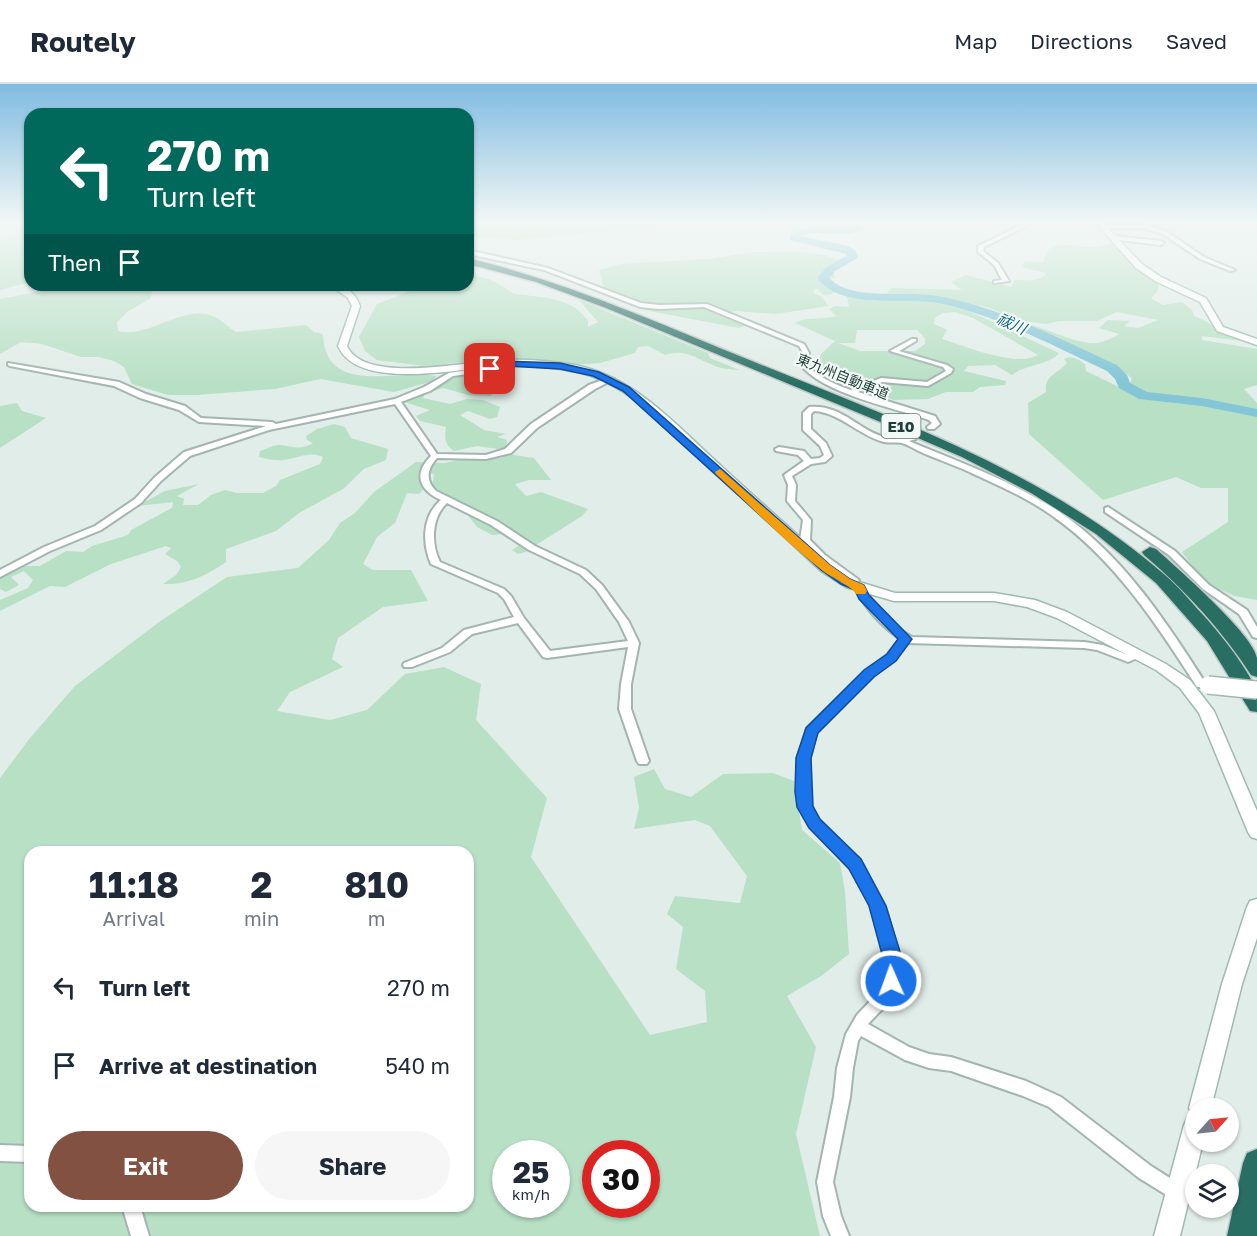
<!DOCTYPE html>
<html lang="en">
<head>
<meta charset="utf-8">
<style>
  body { margin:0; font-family:"Golos Text","Noto Sans JP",sans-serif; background:#f6f6f7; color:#1f2937; height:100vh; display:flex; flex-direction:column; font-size:22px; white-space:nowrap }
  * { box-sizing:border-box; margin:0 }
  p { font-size:20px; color:#747a83 }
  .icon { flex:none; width:33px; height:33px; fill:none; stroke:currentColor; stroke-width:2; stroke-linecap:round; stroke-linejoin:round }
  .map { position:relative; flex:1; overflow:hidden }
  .details { position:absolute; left:24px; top:762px; width:450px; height:366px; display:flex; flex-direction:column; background:#fff; border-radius:18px; box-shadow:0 2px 4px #0004 }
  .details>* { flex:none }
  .banner { position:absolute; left:24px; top:24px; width:450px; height:183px; border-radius:18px; box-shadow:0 2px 4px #0004; background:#00695c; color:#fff; overflow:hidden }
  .needle { width:39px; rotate:63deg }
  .controls { position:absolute; left:1185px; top:1014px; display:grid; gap:12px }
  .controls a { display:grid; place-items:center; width:54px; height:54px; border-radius:50%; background:#fff; box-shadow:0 2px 4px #0004; font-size:30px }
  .speed { position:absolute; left:492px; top:1056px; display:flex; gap:12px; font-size:30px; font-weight:700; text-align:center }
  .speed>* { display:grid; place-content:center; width:78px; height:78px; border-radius:50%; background:#fff; box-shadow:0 2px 4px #0004; line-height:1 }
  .speed small { font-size:15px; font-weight:400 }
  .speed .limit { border:9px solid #d22; background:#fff; color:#111 }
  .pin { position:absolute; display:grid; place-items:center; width:51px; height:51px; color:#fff; margin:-26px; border-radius:12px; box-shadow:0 3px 9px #0006 }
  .me { position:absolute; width:66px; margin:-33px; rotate:358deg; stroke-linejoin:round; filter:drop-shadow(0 0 4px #0008) }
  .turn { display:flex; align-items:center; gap:21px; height:126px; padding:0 24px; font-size:27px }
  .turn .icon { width:78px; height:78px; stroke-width:2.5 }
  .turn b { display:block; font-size:42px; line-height:51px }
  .then { display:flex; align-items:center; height:57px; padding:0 24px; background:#0003; gap:12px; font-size:22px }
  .eta { display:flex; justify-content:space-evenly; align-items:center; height:102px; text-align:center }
  .eta b { font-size:36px; font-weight:700; line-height:42px }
  .action { display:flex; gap:12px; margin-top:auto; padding:12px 24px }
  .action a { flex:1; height:69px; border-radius:36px; background:#835142; color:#fff; font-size:24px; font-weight:700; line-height:69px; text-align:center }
  .action a+a { background:#f6f6f7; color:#1f2937 }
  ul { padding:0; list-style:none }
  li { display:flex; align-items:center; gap:18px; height:78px; padding:0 24px }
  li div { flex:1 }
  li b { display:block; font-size:22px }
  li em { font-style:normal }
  header { display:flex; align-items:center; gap:36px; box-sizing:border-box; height:84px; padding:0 30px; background:#fff; border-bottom:2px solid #e0e1e3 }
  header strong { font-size:28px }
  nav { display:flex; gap:33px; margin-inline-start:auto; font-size:21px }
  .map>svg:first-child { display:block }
  .green { fill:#b8e0c5; fill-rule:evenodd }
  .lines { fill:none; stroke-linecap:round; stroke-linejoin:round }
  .river { fill:#84c6d6; fill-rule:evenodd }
  .street-casing { stroke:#a3b5b0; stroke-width:4 }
  .secondary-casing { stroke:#9ebab1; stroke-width:3 }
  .highway-casing { stroke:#c1c9c7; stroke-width:3 }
  .street { fill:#fff; fill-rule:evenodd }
  .secondary { fill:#fff; fill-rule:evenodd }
  .highway { fill:#296e63; fill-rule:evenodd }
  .secondary-bridge-casing { stroke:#9ebab1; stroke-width:20; stroke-linecap:butt }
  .secondary-bridge { stroke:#fff; stroke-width:17 }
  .route { fill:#1a73e8; stroke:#114b97; stroke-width:1.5 }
  .slow { fill:#f59e0b }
  .labels { text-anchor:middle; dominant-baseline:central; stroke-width:4.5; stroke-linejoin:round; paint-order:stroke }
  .far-street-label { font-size:14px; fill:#203f38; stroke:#f2f9f6 }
  .far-water-label { font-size:15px; font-style:italic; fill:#156980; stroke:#f2f9f6 }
  .shield { fill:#f2f9f6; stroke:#5f7771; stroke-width:1.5 }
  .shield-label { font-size:15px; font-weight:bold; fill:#203f38 }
</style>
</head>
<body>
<header>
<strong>Routely</strong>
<nav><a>Map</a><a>Directions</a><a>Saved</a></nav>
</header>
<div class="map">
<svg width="1257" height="1152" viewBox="0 0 1257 1152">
  <rect width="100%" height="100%" fill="#e1ede8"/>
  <g class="green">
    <path d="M502,138H743L676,140L518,156L468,152V147Z"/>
    <path d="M30,142V198L0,206V154Z"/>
    <path d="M1113,159L1147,192L1159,200L1157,208L1151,214L1163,221L1182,218L1192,226L1194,232C1204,235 1208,239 1216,244C1226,251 1238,254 1250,258L1202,252V256L1257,265V301L1244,305L1257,319V516L1235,512L1205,499L1182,468L1228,438V404H1201L1176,393L1103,416L1029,350L1028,319L1046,308C1044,291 1058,290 1067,279L1064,275C1072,271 1079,276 1085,280L1086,287L1121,304L1130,299L1132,294L1121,286L1046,252L1030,241C1050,245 1083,264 1102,258C1108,256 1114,253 1119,250L1099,244L1108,236L1130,237L1124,242L1138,244L1158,236L1117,228L1097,237H1060L1046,240L1017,236L990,224L926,210H886L892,204L962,206L951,198L966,191L1011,203L1015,196C1025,196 1040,199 1046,189L1022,183L1025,177L1043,179C1050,150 1072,164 1093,163C1099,163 1106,161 1113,159Z"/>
    <path d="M753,168C782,168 812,165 840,176L832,182L835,193L829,197L845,208L884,214L923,216L967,226L1059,269C1050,281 1026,280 1012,291L995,281L968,282L964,287L1006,297L1005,301L980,303L973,308H946L928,315L894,316L827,291L818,282L821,270L835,257L795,239C809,232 821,236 836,232L829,225L835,222L849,223L847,211L838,207L825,212L816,204L813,209L822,213L828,222L776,230L734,227L727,231L747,241L739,244L644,226L604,204L599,186L621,180L710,175ZM955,228L973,234L1038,271C1017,284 965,262 942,255L947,246L934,240L935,234L943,229ZM857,246H917L925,254V260L915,267H860L838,259H855Z"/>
    <path d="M468,190C488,194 496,197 511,208C513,210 520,210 524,211C549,214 573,215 588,237V243L598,238L579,216L708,269L710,274L739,286C730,285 723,285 715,282C697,275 685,264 665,271L648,262L638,263L635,269L600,279L575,281L547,276H528L472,277L424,282L377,276L365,267L359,253L377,220L405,209L415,201H468Z"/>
    <path d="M91,201H148L152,207L151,214L127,228L117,238L118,247C149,255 182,220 213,232C221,235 229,244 236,248L306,241L314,248L323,250C325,313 397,285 436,292L433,297L394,308L320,295L275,305L196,311H168L132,300L124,283L114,277L99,273H81L42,260L21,258L0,270V215L67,202Z"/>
    <path d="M487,288L494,303L491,312L468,311L443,304L425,310L423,314L450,320L467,315L483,316L500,323L497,333L490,335L468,327L460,331L484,346L506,350L497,353L507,356L506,363L498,365L477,362L454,367C445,361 444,354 446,343L420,337L416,332L430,326L404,318L408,308L424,305L454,292Z"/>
    <path d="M17,319L22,327L46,334L0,364V322Z"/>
    <path d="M334,340L345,343L351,354L388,365L386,376L364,385L343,405L299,429L276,447L226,465V478C206,492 187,501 163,500L176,491L181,483L177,477L165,470L171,464L166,462L111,480L65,503L50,502L0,527V516L28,504L33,496L24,487L11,493L19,501L6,508L0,505V493L26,482H40L66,467L83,468L92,462L128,451L131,446L172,424L173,418L137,422L165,407L199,400L177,412L184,415L183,421H198L211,411L225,406L237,409H263L276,402L280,396L320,380L323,373C309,367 299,374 284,376C276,377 267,375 259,373L260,367C266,365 273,361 279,361C293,362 300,367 313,359L307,356L306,352L317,345Z"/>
    <path d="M509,370L534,374L551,396H529L515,400L526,412L541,408L588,425L582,432L525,468L518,470L512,466L521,460L503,450L492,451L477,443L455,415L432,403L434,390L420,386L423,406L419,410L407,409L395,439L377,453L363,480L373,486H411L428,517L383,523L338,554L332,575L343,583L290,608L277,627L330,636L367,626L405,590L444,583L481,600L476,636L547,714L531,773L650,951L707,938L705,907L676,885L683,843L667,830L675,812L740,819L747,792L710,742L695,736L634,745L639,724L634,693L654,685L665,705L691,713L723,690L773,689L794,697L802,746L840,779L845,807L849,870L821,892L787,912L816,963L796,1050L820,1152H0V694L30,654L75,602L159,538L227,493L298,484L329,456L340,439L355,429L374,408L416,378L445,379L462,375L500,374ZM30,768H468V1122H30ZM506,1070H556V1120H506ZM596,1070H646V1120H596Z"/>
  </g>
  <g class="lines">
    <path class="river" d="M844,138H856L863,144C846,157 819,144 800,152L848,162L855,166L858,173L856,175L835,187L829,194C851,217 902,207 932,211C996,221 1058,254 1117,281L1127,291L1130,299L1147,308L1202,314L1257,325V333L1202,322L1139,315L1119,304L1115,295L1107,287C1055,263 987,226 931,218C896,213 842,226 817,194L827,183L846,172V170L790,156V150L810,143H849Z"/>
    <g class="street-casing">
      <g id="street">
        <path d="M1028,138H1035L984,163L983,167L998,179L1009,197L994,199V197L1002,196L994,181L978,168V162Z"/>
        <path d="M1103,141H1147L1167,148L1204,173L1235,186L1230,187L1200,175L1163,150L1144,144H1101Z"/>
        <path d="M1113,152L1161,157L1164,159L1161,161L1111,155Z"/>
        <path d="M468,166L548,184L641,219L659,221L707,220L804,260L809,269L805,279C817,293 834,300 851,306L881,294L927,298L946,287L943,283L890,267L912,255H916V257L899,267L947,281L953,285L951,289L928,302L882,298L858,308L935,332L940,340L934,345H928L927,343L932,339L929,336C892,323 822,310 799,279L803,269L799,262L704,223L659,225L640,223L544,186L468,170Z"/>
        <path d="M503,277L506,279L496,286L453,292L430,307L401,318L437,370L486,371L505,365L531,340L589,301L608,294L614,295L595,305L537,344L511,369L486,375L437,374C427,385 425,396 436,407L497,437L535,462L586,486L602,501L629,538L639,559L631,600V625L649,677L647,680H639L637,677L619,625L621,600L628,563L547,574L543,573L518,539L472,550L450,568L412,583H404L403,581L404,579L442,564L464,546L514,533L504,515L498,509L431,480C422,459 422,432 441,416C419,406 413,390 431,372L395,320L269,346L190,372L161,397L141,419L101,446L50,467L0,493V486L44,463L95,442L135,415L155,393L184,368L266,342L199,338L179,326L140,314L114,302L10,282L8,281V279L119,298L146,310L185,322L201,334L272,338L276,340L395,315L424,303L449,289L494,282ZM447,419L491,441L529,466L580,490L596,505L619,538L628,557L550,567L524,534L511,512L504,505L440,478C431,460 431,434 447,419Z"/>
        <path d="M809,323C843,320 859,348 888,354C898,356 906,351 916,351V355L909,357C959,378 1012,397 1058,427C1121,469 1166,537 1206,600L1205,603H1197C1157,541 1115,476 1054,433C1027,413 995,400 965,386C951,380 937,375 923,369C916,366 909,361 902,359C897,358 890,359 884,358C858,351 841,329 814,327L811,330V345L826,359L832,372L825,378L811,380L792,392L796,401L795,417L811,436L810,456L825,471L859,496L854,502H848L846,500L849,497L819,475L800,456L803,436L787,417L788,401L784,391L804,377L798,371L776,367L775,365L779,363L804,367L811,375L820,374L824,371L820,362L803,346V329Z"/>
        <path d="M1108,423L1175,467L1209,501L1247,526L1257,543V554L1253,553L1239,530L1203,505L1169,471L1105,428V424Z"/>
        <path d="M860,501L863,502C875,522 891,542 912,553L1084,558L1103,561L1128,571L1138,567L1143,570L1142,572L1128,578L1097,566L1084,564L908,559L895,575L873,592L816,649L810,674L809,708L811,723L818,736L860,776L885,822L900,875L898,896L888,919L868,940L909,963L929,970L951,973L1026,997L1061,1013L1151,1082L1184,1103L1187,1109L1184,1115L1178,1118L1139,1094L1049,1023L1023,1012L951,987L929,984L905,976L861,952L858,957L853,984L850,1013L833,1098L841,1132L849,1152H831L823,1132L817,1098L834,1013L837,984L846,950L857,931L878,909L884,896L886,875L871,822L850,784L810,742L799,723L797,708L798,674L807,644L865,588L887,571L900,555C882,542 865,524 855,504Z"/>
        <path d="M0,1061L30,1062V1078L0,1077Z"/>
        <path d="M122,1122H140L149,1152H131Z"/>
      </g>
    </g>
    <g class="secondary-casing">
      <g id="secondary">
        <path d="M1095,138H1102L1142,180L1161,193L1206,214L1223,243L1257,255V261L1217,247L1200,218L1155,197L1136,184Z"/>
        <path d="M330,201C345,201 355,208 360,222L347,262C364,301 468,277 503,276C527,275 551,277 575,281C635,293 676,341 719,380C756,414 794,448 831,481L856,497L895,509H994L1035,516L1067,528L1166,580L1190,596L1214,627L1257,727V755L1251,753L1248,748L1199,629L1180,604L1156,586L1057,534L1027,523L994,517H894L846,503L821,487C784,453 748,419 711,385C671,349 631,299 577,288C553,283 529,281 504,282C464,283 358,309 338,262L352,222L348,214Z"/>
        <path d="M1257,815V854L1242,900L1211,1024H1196V1058H1203L1180,1152H1154L1184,1041L1188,1033L1192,1031L1189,1024L1222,900L1247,823L1250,817Z"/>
      </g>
    </g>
    <g class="highway-casing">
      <g id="highway">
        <path d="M468,174C567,198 658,239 752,277C896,336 1045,387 1165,491C1179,503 1191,518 1204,532C1222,552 1245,581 1256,605C1257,611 1257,621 1257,628L1250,627L1207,557L1156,499L1096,450L1031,409L962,373L890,342L606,224L536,198L468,180Z"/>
        <path d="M1150,463L1156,465C1176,483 1253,550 1257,574C1257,580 1257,587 1257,593L1251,591C1221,545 1186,507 1144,471L1142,468Z"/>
        <path d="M1257,1065V1152H1227L1243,1079L1247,1069Z"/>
      </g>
    </g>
    <use href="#street" class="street"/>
    <use href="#secondary" class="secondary"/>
    <use href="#highway" class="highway"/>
    <g class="secondary-bridge-casing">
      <path id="secondary-bridge" d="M1208,601L1257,606"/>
    </g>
    <use href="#secondary-bridge" class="secondary-bridge"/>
  </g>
  <linearGradient id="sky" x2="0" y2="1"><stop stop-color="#80bbe1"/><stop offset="0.46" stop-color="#f2f7f5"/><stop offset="1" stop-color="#f2f7f5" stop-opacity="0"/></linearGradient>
  <rect width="1257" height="300" fill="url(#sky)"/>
  <path class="route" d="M500,277L560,279L599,288L629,303L830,481L850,495L864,501L869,511L912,555L896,577L874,593L818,649L811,674L813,722L820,735L861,775L886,822L902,874L901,897L898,902L891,905L885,902L882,897L883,874L869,822L849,785L809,744L797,723L795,708L796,674L806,644L864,586L887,570L898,555L859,515L855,506L841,500L821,486L623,307L593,292L560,285L506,282L490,288L485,285Z"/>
  <path class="slow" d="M720,385L830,481L850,495L864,501L867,507L865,510H856C853,503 831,493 823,487C785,458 751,422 716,390L715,388Z"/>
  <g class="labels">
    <g class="far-street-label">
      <text transform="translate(843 292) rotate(22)">東九州自動車道</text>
    </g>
    <g class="far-water-label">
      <text transform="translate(1012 239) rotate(24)">祓川</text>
    </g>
    <rect class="shield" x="881.5" y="330" width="39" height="24" rx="4.5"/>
    <g class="shield-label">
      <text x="901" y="342">E10</text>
    </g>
  </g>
</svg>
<div class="controls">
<a><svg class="needle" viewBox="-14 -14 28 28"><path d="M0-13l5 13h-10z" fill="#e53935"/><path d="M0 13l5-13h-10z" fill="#747a83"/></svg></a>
<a><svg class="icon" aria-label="layers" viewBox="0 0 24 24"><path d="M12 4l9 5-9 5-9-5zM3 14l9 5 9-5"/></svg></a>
</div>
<div class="speed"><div>25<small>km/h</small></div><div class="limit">30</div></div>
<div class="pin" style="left:490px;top:285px;background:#d93025"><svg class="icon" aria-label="arrive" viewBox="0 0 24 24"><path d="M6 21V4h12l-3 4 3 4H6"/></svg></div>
<svg class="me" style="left:891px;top:897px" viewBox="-20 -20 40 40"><circle r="17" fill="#1a73e8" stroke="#fff" stroke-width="3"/><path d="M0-11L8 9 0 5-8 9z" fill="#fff"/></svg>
<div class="banner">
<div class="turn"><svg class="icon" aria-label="left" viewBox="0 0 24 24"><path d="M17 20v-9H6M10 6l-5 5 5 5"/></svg><div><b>270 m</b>Turn left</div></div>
<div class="then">Then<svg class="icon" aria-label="arrive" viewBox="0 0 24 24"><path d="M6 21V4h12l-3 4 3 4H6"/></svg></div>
</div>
<section class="details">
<div class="eta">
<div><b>11:18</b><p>Arrival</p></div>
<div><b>2</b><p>min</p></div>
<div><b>810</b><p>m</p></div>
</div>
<ul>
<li><svg class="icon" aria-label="left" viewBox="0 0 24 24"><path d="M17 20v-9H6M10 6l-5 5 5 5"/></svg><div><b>Turn left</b></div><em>270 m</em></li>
<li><svg class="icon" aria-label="arrive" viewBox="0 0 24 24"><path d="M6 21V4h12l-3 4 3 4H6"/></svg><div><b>Arrive at destination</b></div><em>540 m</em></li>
</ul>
<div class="action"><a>Exit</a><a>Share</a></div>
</section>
</div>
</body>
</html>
